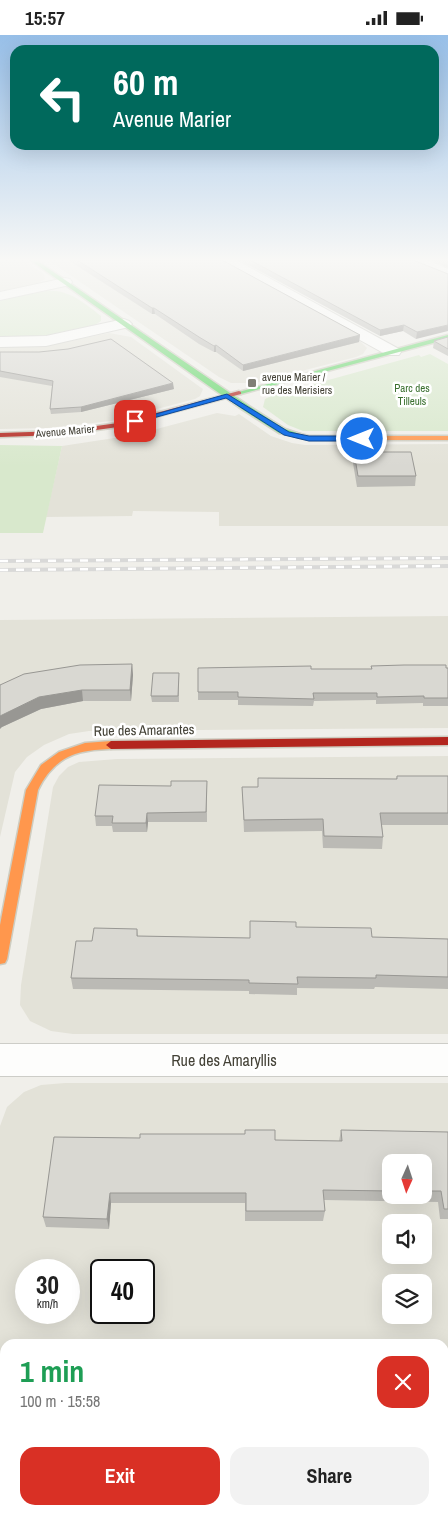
<!DOCTYPE html>
<html lang="en">
<head>
<meta charset="utf-8">
<style>
  body { margin:0; font-family:"Archivo Narrow",sans-serif; background:#f2f2f2; color:#222; height:100vh; display:flex; flex-direction:column; font-size:19px; white-space:nowrap }
  * { box-sizing:border-box; margin:0 }
  p { font-size:16px; color:#767676 }
  .icon { flex:none; width:28px; height:28px; fill:none; stroke:currentColor; stroke-width:2; stroke-linecap:round; stroke-linejoin:round }
  .map { position:relative; flex:1; overflow:hidden }
  .side { position:absolute; left:0px; top:1304px; width:449px; height:176px; display:flex; flex-direction:column; background:#fff; border-radius:15px 15px 0 0; box-shadow:0 5px 20px #0002 }
  .side>* { flex:none }
  .guide { position:absolute; left:10px; top:10px; width:429px; height:105px; border-radius:15px; box-shadow:0 5px 20px #0002; background:#00695c; color:#fff; overflow:hidden }
  .needle { width:32px; rotate:183deg }
  .buttons { position:absolute; left:382px; top:1119px; display:grid; gap:10px }
  .buttons a { display:grid; place-items:center; width:50px; height:50px; border-radius:10px; background:#fff; box-shadow:0 5px 20px #0002; font-size:25px }
  .speed { position:absolute; left:15px; top:1224px; display:flex; gap:10px; font-size:25px; font-weight:700; text-align:center }
  .speed>* { display:grid; place-content:center; width:65px; height:65px; border-radius:50%; background:#fff; box-shadow:0 5px 20px #0002; line-height:1 }
  .speed small { font-size:12px; font-weight:400 }
  .speed .limit { border:2px solid #111; border-radius:8px; background:#fff; color:#111 }
  .pin { position:absolute; display:grid; place-items:center; width:42px; height:42px; color:#fff; margin:-21px; border-radius:10px; box-shadow:0 2px 8px #0006 }
  .me { position:absolute; width:55px; margin:-28px; rotate:270deg; stroke-linejoin:round; filter:drop-shadow(0 0 4px #0008) }
  .turn { display:flex; align-items:center; gap:18px; height:105px; padding:0 20px; font-size:22px }
  .turn .icon { width:65px; height:65px; stroke-width:2.5 }
  .turn b { display:block; font-size:35px; line-height:42px }
  .round { display:grid; place-items:center; flex:none; width:52px; height:52px; border-radius:15px; background:#f2f2f2 }
  .headline { display:flex; align-items:center; justify-content:space-between; height:85px; padding:0 20px }
  h1 { font-size:30px; font-weight:700; line-height:38px; color:#1e9e55 }
  .button { display:flex; gap:10px; margin-top:auto; padding:10px 20px }
  .button a { flex:1; height:58px; border-radius:15px; background:#d93025; color:#fff; font-size:20px; font-weight:700; line-height:58px; text-align:center }
  .button a+a { background:#f2f2f2; color:#222 }
  .status { display:flex; justify-content:space-between; align-items:center; height:35px; padding:0 25px; background:#fff; direction:ltr }
  .status svg { height:14px; fill:currentColor }
  .map>svg:first-child { display:block }
  .residential { fill:#e3e2d8; fill-rule:evenodd }
  .green { fill:#d8e8cc }
  .lines { fill:none; stroke-linecap:round; stroke-linejoin:round }
  .street-casing { stroke:#cdcdc8; stroke-width:2 }
  .fast-casing { stroke:#cecdc1; stroke-width:3 }
  .slow-casing { stroke:#cecdc1; stroke-width:3 }
  .jam-casing { stroke:#cecdc1; stroke-width:3 }
  .street { fill:#fdfdfc; fill-rule:evenodd }
  .fast { fill:#63d668; fill-rule:evenodd }
  .slow { fill:#ff974d; fill-rule:evenodd }
  .jam { fill:#b3261e; fill-rule:evenodd }
  .rail-casing { stroke:#d9d9d8; stroke-width:4 }
  .rail { stroke:#fff; stroke-width:2.5; stroke-dasharray:8; stroke-linecap:butt }
  .wall { fill:#bbbab5; fill-rule:evenodd }
  .shaded-wall { fill:#989793 }
  .building { fill:#d9d8d2; stroke:#989793 }
  .route { fill:#1a73e8; stroke:#114b97 }
  .poi-dot { fill:#807f76; stroke:#fff; stroke-width:2 }
  .labels { text-anchor:middle; dominant-baseline:central; stroke-width:5; stroke-linejoin:round; paint-order:stroke }
  .far-poi-label { font-size:11px; fill:#444237; stroke:#fff; text-anchor:start }
  .far-park-label { font-size:11px; fill:#3b7030; stroke:#fff }
  .far-street-label { font-size:11px; fill:#444237; stroke:#fff }
  .street-label { font-size:14px; fill:#444237; stroke:#fff }
  .near-street-label { font-size:16px; fill:#444237; stroke:#fff }
</style>
</head>
<body>
<div class="status"><b>15:57</b><svg viewBox="0 0 49 12"><path d="M0 12V9h3v3zM5 12V6h3v6zM10 12V3h3v9zM15 12V0h3v12zM26 1h20v11H26zM47 4h2v5h-2z"/></svg></div>
<div class="map">
<svg width="448" height="1479" viewBox="0 0 448 1479">
  <rect width="100%" height="100%" fill="#f0efea"/>
  <g class="residential">
    <path d="M0,225H23L44,239L45,244L36,249L0,256Z"/>
    <path d="M48,225H213L361,307L367,313L363,319L356,322L255,348H231L219,342Z"/>
    <path d="M109,298L131,302L200,352L203,354L200,361L195,364L111,386L48,393L0,394V312L47,311Z"/>
    <path d="M217,378L235,381L239,379L271,401L292,408L305,410L448,409V491H219V477L133,476L132,481L46,482L62,411L134,400Z"/>
    <path d="M448,581V693L89,696L69,699L44,710L27,722L15,737L0,802V585Z"/>
    <path d="M448,721V999H73L51,996L30,986L20,970L21,950L53,752L59,741L68,732L79,727L117,724Z"/>
    <path d="M65,1048H448V1479H0V1091L7,1072L24,1057L41,1050ZM391,1128H424V1160H391ZM391,1188H424V1220H391ZM26,1235H69V1278H26ZM101,1235H144V1278H101ZM391,1248H424V1280H391ZM5,1309H444V1475H5Z"/>
  </g>
  <g class="green">
    <path d="M46,256C69,254 84,268 101,281V286C81,301 25,302 0,302V265Z"/>
    <path d="M430,319L448,329V396H303L288,390L263,372L265,364L274,360L419,320L421,322Z"/>
    <path d="M0,410L62,411L43,498H0Z"/>
  </g>
  <g class="lines">
    <g class="street-casing">
      <g id="street">
        <path d="M219,225H236L399,314L401,317L399,320H387L221,228Z"/>
        <path d="M409,225H427L448,234V243L411,228Z"/>
        <path d="M65,243L70,244L72,247L70,250L0,265V257Z"/>
        <path d="M124,284L129,286L132,289L129,292L46,311L0,312V302L46,301Z"/>
        <rect x="0" y="1009" width="448" height="32"/>
      </g>
    </g>
    <g class="fast-casing">
      <g id="fast">
        <path d="M30,225H36L249,371L285,394L303,400L299,402L279,398L243,375Z"/>
        <path d="M448,300V304L241,359L235,358Z"/>
      </g>
    </g>
    <g class="slow-casing">
      <g id="slow">
        <path d="M296,398L309,401H448V405H309L296,402Z"/>
        <path d="M111,706L116,710L115,713C106,715 97,714 88,716C64,719 48,734 38,755L7,924L5,928L0,929V890L26,755L41,730L59,717L85,708Z"/>
      </g>
    </g>
    <g class="jam-casing">
      <g id="jam">
        <path d="M239,356L241,357V359L118,392L60,400L0,402V398L60,396L118,388Z"/>
        <path d="M448,702V710L111,714L106,710L111,706Z"/>
      </g>
    </g>
    <use href="#street" class="street"/>
    <use href="#fast" class="fast"/>
    <use href="#slow" class="slow"/>
    <use href="#jam" class="jam"/>
    <g class="rail-casing">
      <g id="rail">
        <path d="M0,526L448,523"/>
        <path d="M0,535L448,531"/>
      </g>
    </g>
    <use href="#rail" class="rail"/>
  </g>
  <g class="wall">
    <path d="M68,225H222L360,300L359,307L243,336L216,317H214L199,309L155,279H152Z"/>
    <path d="M239,225H413L448,239L416,304L403,296L380,301Z"/>
    <path d="M431,225H448V233Z"/>
    <path d="M448,302V321L433,313L434,306Z"/>
    <path d="M0,317L174,354L81,377L51,379L50,374L52,351L0,342Z"/>
    <path d="M354,417L416,441L415,451L357,452L353,428Z"/>
    <path d="M132,629L133,640L131,666H83L41,674L2,692L0,650Z"/>
    <path d="M371,631L448,633V671H423V668L376,669V665L314,666L313,671L238,670V665H198V657L311,634H371Z"/>
    <path d="M179,638V667H152L151,661Z"/>
    <path d="M397,741H448V790H382L383,802L382,814L323,813L322,796L244,797L242,752H258V743L396,744Z"/>
    <path d="M207,746V787H148L147,797H113L112,791H96L95,781L171,751Z"/>
    <path d="M296,892L372,902L448,904V954L375,952L374,954L297,953V960L249,959V956L73,954L71,943L92,906L137,894L138,901L250,903Z"/>
    <path d="M341,1095L448,1097V1184H440L438,1167L324,1165L325,1176L323,1186H245V1168H111L109,1194L46,1192L43,1182L54,1102L339,1106ZM391,1128H424V1160H391Z"/>
    <path d="M444,1373H448V1478L337,1477V1479H270L217,1477V1479H124L20,1477L19,1475H444Z"/>
  </g>
  <g class="shaded-wall">
    <path d="M152,273H154L155,279H152Z"/>
    <path d="M404,290L403,296L380,301V295Z"/>
    <path d="M448,290V296L416,304L417,297Z"/>
    <path d="M360,300L359,307L243,336V330Z"/>
    <path d="M216,310V317H214V311Z"/>
    <path d="M173,348L174,354L81,377V372Z"/>
    <path d="M132,629L133,640L131,666L130,655Z"/>
    <path d="M82,655L83,666L41,674L2,692L0,694V681L39,662Z"/>
    <path d="M147,778L148,787L147,797L146,788Z"/>
    <path d="M110,1158L111,1168L109,1194L107,1184Z"/>
  </g>
  <g class="building">
    <path d="M77,225H222L360,300L243,330L216,310L214,311L199,302L154,273H152Z"/>
    <path d="M250,225H413L448,239V290L417,297L404,290L380,295Z"/>
    <path d="M448,302V314L434,306Z"/>
    <path d="M111,304L173,348L81,372L50,374L53,346L0,336V317H39L68,314Z"/>
    <path d="M354,417H411L416,441H358Z"/>
    <path d="M132,629L130,655H82L39,662L0,681V650L24,639L80,630Z"/>
    <path d="M404,630H446V633H448V663H424V661L377,662V658H313L314,664L238,662V657H198V633L311,631V634H372L371,631Z"/>
    <path d="M153,638H179L178,661H151Z"/>
    <path d="M397,741H448V778H380L383,802L324,801L323,784L244,785L242,752H258V743L397,744Z"/>
    <path d="M171,746H207L206,777L147,778L146,788H112L113,781H95L99,750L171,751Z"/>
    <path d="M250,886L296,887V892L371,893L372,902L448,904V942L376,940V943L297,942L298,949L249,948V945L71,943L76,906H92L94,893L137,894V901L250,903Z"/>
    <path d="M245,1095H275V1105L342,1106L341,1095L448,1097V1174H444L441,1156H424V1128H391V1156L323,1155L325,1176H246V1158H110L107,1184L43,1182L54,1102L140,1103V1099H245Z"/>
    <rect x="444" y="1373" width="4" height="98"/>
    <path d="M123,1475H216L123,1477Z"/>
  </g>
  <linearGradient id="sky" x2="0" y2="1"><stop stop-color="#97bfe8"/><stop offset="0.52" stop-color="#f8f8f6"/><stop offset="1" stop-color="#f8f8f6" stop-opacity="0"/></linearGradient>
  <rect width="448" height="432" fill="url(#sky)"/>
  <path class="route" d="M227,359L289,397L309,401H362L365,404L362,406H309L284,400L226,363L135,388L131,386Z"/>
  <rect class="poi-dot" x="247" y="343" width="10" height="10" rx="2.5"/>
  <g class="labels">
    <g class="far-poi-label">
      <text x="262" y="342">avenue Marier /<tspan x="262" dy="13">rue des Merisiers</tspan></text>
    </g>
    <g class="far-park-label">
      <text x="412" y="353">Parc des<tspan x="412" dy="13">Tilleuls</tspan></text>
    </g>
    <g class="far-street-label">
      <text transform="translate(65 396) rotate(-5)">Avenue Marier</text>
    </g>
    <g class="street-label">
      <text transform="translate(144 695) rotate(-1)">Rue des Amarantes</text>
    </g>
    <g class="near-street-label">
      <text x="224" y="1025">Rue des Amaryllis</text>
    </g>
  </g>
</svg>
<div class="buttons">
<a><svg class="needle" viewBox="-14 -14 28 28"><path d="M0-13l5 13h-10z" fill="#e53935"/><path d="M0 13l5-13h-10z" fill="#767676"/></svg></a>
<a><svg class="icon" aria-label="sound" viewBox="0 0 24 24"><path d="M4 9h4l5-4v14l-5-4H4zM17 9q2 3 0 6"/></svg></a>
<a><svg class="icon" aria-label="layers" viewBox="0 0 24 24"><path d="M12 4l9 5-9 5-9-5zM3 14l9 5 9-5"/></svg></a>
</div>
<div class="speed"><div>30<small>km/h</small></div><div class="limit">40</div></div>
<div class="pin" style="left:135px;top:386px;background:#d93025"><svg class="icon" aria-label="arrive" viewBox="0 0 24 24"><path d="M6 21V4h12l-3 4 3 4H6"/></svg></div>
<svg class="me" style="left:362px;top:404px" viewBox="-20 -20 40 40"><circle r="17" fill="#1a73e8" stroke="#fff" stroke-width="3"/><path d="M0-11L8 9 0 5-8 9z" fill="#fff"/></svg>
<div class="guide">
<div class="turn"><svg class="icon" aria-label="left" viewBox="0 0 24 24"><path d="M17 20v-9H6M10 6l-5 5 5 5"/></svg><div><b>60 m</b>Avenue Marier</div></div>
</div>
<section class="side">
<div class="headline"><div><h1>1 min</h1><p>100 m · 15:58</p></div><a class="round" style="background:#d93025;color:#fff"><svg class="icon" aria-label="close" viewBox="0 0 24 24"><path d="M6 6l12 12M18 6L6 18"/></svg></a></div>
<div class="button"><a>Exit</a><a>Share</a></div>
</section>
</div>
</body>
</html>
